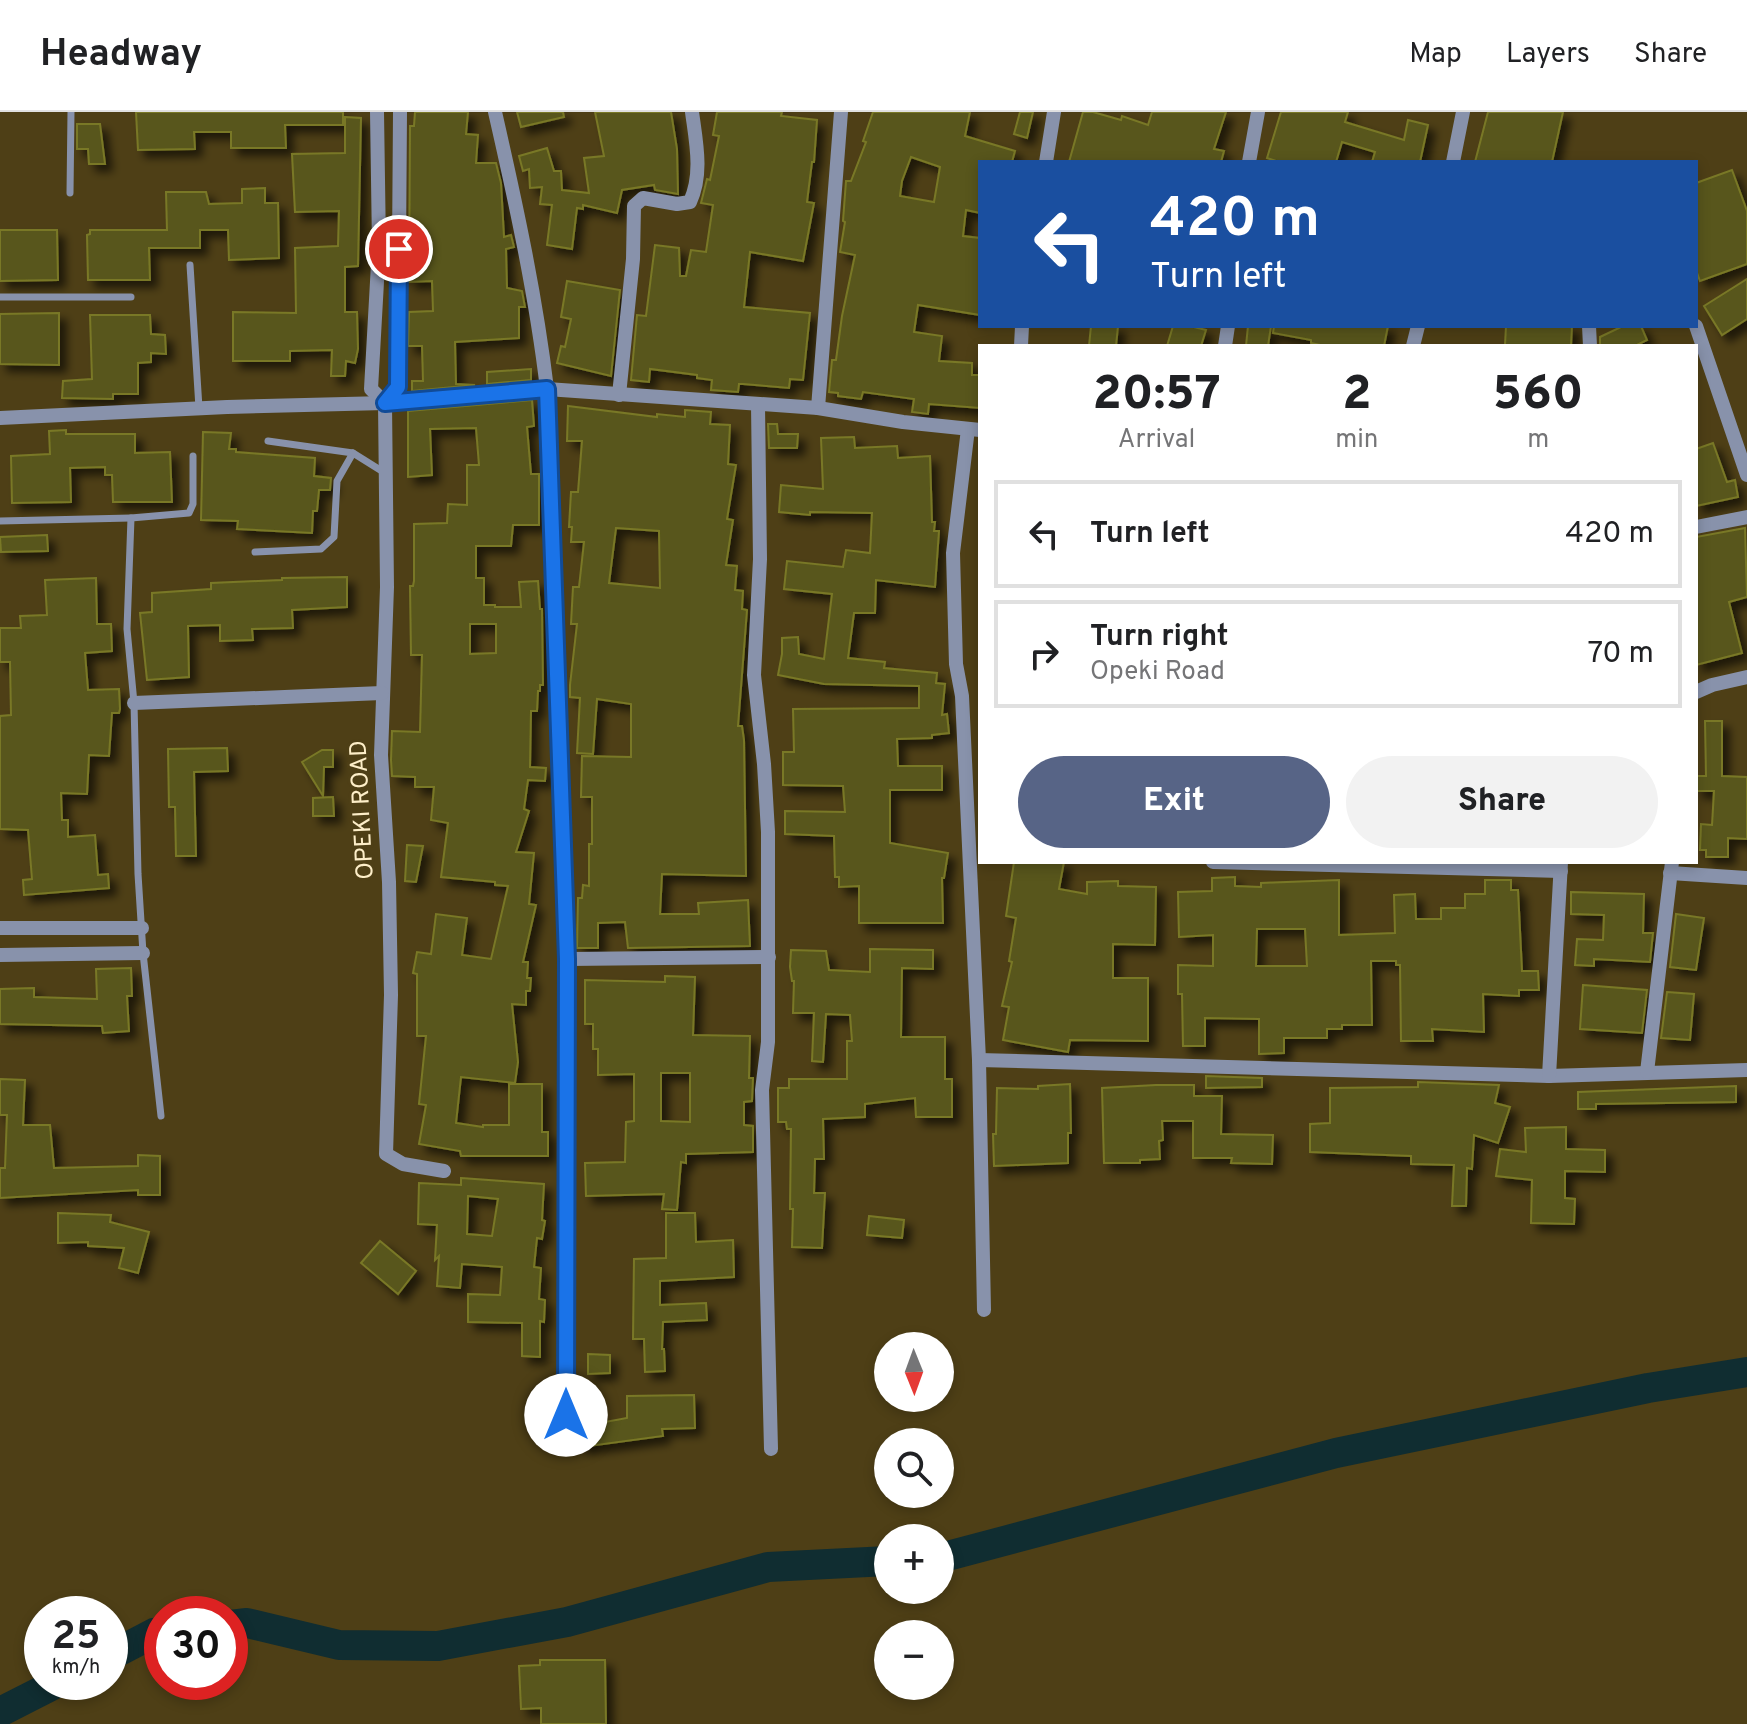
<!DOCTYPE html>
<html lang="en">
<head>
<meta charset="utf-8">
<style>
  body { margin:0; font-family:Overpass,sans-serif; background:#f2f2f2; color:#202124; height:100vh; display:flex; flex-direction:column; font-size:30px; white-space:nowrap }
  * { box-sizing:border-box; margin:0 }
  p { font-size:26px; color:#757577 }
  .icon { flex:none; width:44px; height:44px; fill:none; stroke:currentColor; stroke-width:2; stroke-linecap:round; stroke-linejoin:round }
  .map { position:relative; flex:1; overflow:hidden }
  .sheet { position:absolute; left:978px; top:232px; width:720px; height:520px; display:flex; flex-direction:column; background:#fff; border-radius:0px; box-shadow:0 4px 12px #0003 }
  .sheet>* { flex:none }
  .top-card { position:absolute; left:978px; top:48px; width:720px; height:168px; border-radius:0px; box-shadow:0 4px 12px #0003; background:#1a4fa0; color:#fff; overflow:hidden }
  .needle { width:52px; rotate:179deg }
  .controls { position:absolute; left:874px; top:1220px; display:grid; gap:16px }
  .controls a { display:grid; place-items:center; width:80px; height:80px; border-radius:50%; background:#fff; box-shadow:0 4px 12px #0003; font-size:40px }
  .speed { position:absolute; left:24px; top:1484px; display:flex; gap:16px; font-size:40px; font-weight:700; text-align:center }
  .speed>* { display:grid; place-content:center; width:104px; height:104px; border-radius:50%; background:#fff; box-shadow:0 4px 12px #0003; line-height:1 }
  .speed small { font-size:20px; font-weight:400 }
  .speed .limit { border:12px solid #d22; background:#fff; color:#111 }
  .pin { position:absolute; display:grid; place-items:center; width:68px; height:68px; color:#fff; margin:-34px; border:4px solid #fff; border-radius:50%; box-shadow:0 2px 8px #0007 }
  .me { position:absolute; width:88px; margin:-44px; rotate:0deg; stroke-linejoin:round; filter:drop-shadow(0 0 6px #0008) }
  .turn { display:flex; align-items:center; gap:28px; height:168px; padding:0 40px; font-size:36px }
  .turn .icon { width:104px; height:104px; stroke-width:2.5 }
  .turn b { display:block; font-size:56px; line-height:68px }
  .eta { display:flex; justify-content:space-evenly; align-items:center; height:136px; text-align:center }
  .eta b { font-size:48px; font-weight:800; line-height:56px }
  .cta { display:flex; gap:16px; margin-top:auto; padding:16px 40px }
  .cta a { flex:1; height:92px; border-radius:48px; background:#576486; color:#fff; font-size:32px; font-weight:800; line-height:92px; text-align:center }
  .cta a+a { background:#f2f2f2; color:#202124 }
  ul { padding:0; list-style:none }
  li { display:flex; align-items:center; gap:24px; height:108px; margin:0 16px 12px; padding:0 24px; border:4px solid #e0e0e0; border-radius:0px }
  li div { flex:1 }
  li b { display:block; font-size:30px }
  li em { font-style:normal }
  header { display:flex; align-items:center; gap:48px; box-sizing:border-box; height:112px; padding:0 40px; background:#fff; border-bottom:2px solid #e0e0e0 }
  header strong { font-size:38px }
  nav { display:flex; gap:44px; margin-inline-start:auto; font-size:28px }
  .map>svg:first-child { display:block }
  .lines { fill:none; stroke-linecap:round; stroke-linejoin:round }
  .river { stroke:#102d31; stroke-width:30 }
  .building { fill:#58571a; stroke:#797827; stroke-width:2; fill-rule:evenodd; filter:url(#shadow) }
  .lane { stroke:#8892ab; stroke-width:7 }
  .street { stroke:#8892ab; stroke-width:14 }
  .route-casing { stroke:#114b97; stroke-width:20 }
  .route { stroke:#1a73e8; stroke-width:14 }
  .labels { text-anchor:middle; dominant-baseline:central; stroke-width:6; stroke-linejoin:round; paint-order:stroke }
  .street-label { font-size:24px; fill:#fdeec8; stroke:#4e3f16 }
</style>
</head>
<body>
<header>
<strong>Headway</strong>
<nav><a>Map</a><a>Layers</a><a>Share</a></nav>
</header>
<div class="map">
<svg width="1747" height="1612" viewBox="0 0 1747 1612">
  <defs>
    <filter id="shadow"><feDropShadow dx="7" dy="7" stdDeviation="4" flood-color="#0009"/></filter>
  </defs>
  <rect width="100%" height="100%" fill="#4e3f16"/>
  <g class="lines">
    <g class="river">
      <path d="M940,1446L1336,1341L1648,1276L1747,1260"/>
      <path d="M230,1513L247,1511L339,1533L438,1534L567,1510L768,1455L888,1449"/>
      <path d="M110,1544L154,1521L162,1520"/>
      <path d="M0,1600L59,1570"/>
    </g>
  </g>
  <g class="building">
    <path d="M136,0H343V13H285L286,36H231V20H194L195,37L138,38Z"/>
    <path d="M415,0H468L466,22L478,23L476,51H496L501,71L504,125L511,123L514,135L506,137L507,176L522,179L525,195H519V226L455,230L456,272L475,273L412,279V269H423L422,234H408L409,200L433,199L432,169L409,170L410,14H414Z"/>
    <path d="M517,0H563L564,5L521,15Z"/>
    <path d="M595,0H671L677,37L678,82L655,78L654,73L622,78L617,101L583,93V97L577,96L572,137L547,133L552,93L540,92L542,75L530,76L529,57L523,59L519,44L547,36L554,59H561L562,78L589,81L584,46L604,44Z"/>
    <path d="M717,0H782L781,4L817,8L814,50H812L807,90L814,91L803,149L750,140L744,195L810,201L803,268L790,267L789,276L743,272H739L738,280L711,278L712,268L697,266V263L650,257L649,270L631,268L637,203L646,204L655,133L679,136L680,164H686L691,138L706,140L713,93L701,91L707,67L710,68L719,24L713,23Z"/>
    <path d="M873,0H970L965,24L1015,39L1012,50H980V101L966,98L963,124L980,126V203L918,193L914,220L942,224L939,249L972,251V263H980V296L929,292L928,302L912,300L914,287L863,280L861,287L838,284V281L829,280L832,248H836L842,204L855,143L840,140L845,110L843,109L846,69H851L866,30L863,29ZM911,45L940,55L934,90L900,84L902,69Z"/>
    <path d="M1020,0H1033L1027,26L1014,22Z"/>
    <path d="M1083,0H1093L1121,8L1122,4L1148,13L1152,0H1226L1214,37L1224,39L1221,50H1069Z"/>
    <path d="M1281,0H1348L1345,10L1404,28L1408,8L1428,13L1420,50H1372L1375,40L1342,30L1336,50H1279L1267,46Z"/>
    <path d="M1488,0H1563L1552,50H1475Z"/>
    <path d="M345,5L361,6L358,154L345,155V200H357L358,237L355,251L346,249L345,264H331L332,238L290,239V249H233V200L296,201L295,136L338,134L339,99L295,100L292,42L345,41Z"/>
    <path d="M77,12H100L105,52H89L88,37H77Z"/>
    <path d="M1732,58L1747,99V152L1700,169L1696,158V71Z"/>
    <path d="M265,76V91H278L279,146L229,148L228,118H200V136H149L150,168H88L87,123L90,122V118H167L166,80H206L209,92L242,91V77Z"/>
    <path d="M0,118H57L58,168L0,169Z"/>
    <path d="M1747,167V207L1722,223L1704,194Z"/>
    <path d="M567,169L620,178L611,264L557,251L561,234L565,235L571,207L561,205Z"/>
    <path d="M59,201V253L0,252V202Z"/>
    <path d="M90,203H150L151,222L165,223L166,242L151,241V250L138,251V282H113V287L62,286L63,269L92,267Z"/>
    <path d="M1091,214H1118L1116,234H1089Z"/>
    <path d="M1173,214H1190L1206,218L1201,234H1167Z"/>
    <path d="M1248,214H1271L1268,234H1246Z"/>
    <path d="M1274,214H1388L1384,234H1325L1311,231V228L1273,221Z"/>
    <path d="M1506,214H1572L1571,234L1505,233Z"/>
    <path d="M1623,214H1641L1647,228L1635,234H1600V225Z"/>
    <path d="M531,257V268L487,272V260Z"/>
    <path d="M532,288L534,314L527,315L531,362H539V413H513L511,434H476V466H484V493H495V495H521L519,470L538,469L540,497H542L543,573H540V579H538L537,599H531L530,655L546,656L545,669L528,668L524,697L529,699L516,740L534,741L529,792L536,793L523,850H528L527,866H531L530,879H526V893L512,892L518,950L515,971L461,965L456,1011L483,1015V1013H509V972H542V1020H548V1044H461L460,1039L419,1032L426,993L419,992L426,924H417V862L413,861L417,840L431,842L436,802L467,806L462,843L491,847L508,774L495,773V770L441,765L448,711L431,708L434,675H415V665L392,664L391,648L392,619L420,620L422,543H411L410,474H413L414,469V412L447,411L448,392L467,393V353H479L476,316L430,317L432,363L408,365V299ZM470,512H496V541L470,542Z"/>
    <path d="M568,294L657,305V302L685,305V298L711,300L710,312L730,313L728,352L736,353L727,407L733,408L726,453L737,454L735,478L743,479L742,497L747,498L738,614H742L744,628L746,764L662,762L660,802H699L698,791L748,788L750,834L628,836L625,810L598,811V836H577L578,786H582L583,773L589,774V732H592V685H581L582,644L631,645V592L597,587L593,642L577,641L580,586L570,585V573L577,512H571L573,475H579L584,430H571L572,415H569L571,380H578L582,329H567ZM616,416L659,419L660,476L609,471Z"/>
    <path d="M768,312H777L778,322H798L797,336H769Z"/>
    <path d="M66,318V322H135V341L170,340L172,390H113L112,363H105V355L70,356L71,390L12,391L11,344L50,342L49,319Z"/>
    <path d="M203,320L231,321L229,337H236V340L315,346L314,364L331,366L330,378H319L317,399H313L312,421L237,417L238,409L201,408Z"/>
    <path d="M854,325L855,336L897,334L898,346L930,344L932,410H935L934,419H939L935,475L876,468L875,501H854L848,546L885,550L884,556L937,561L936,571L945,572L942,603L947,602L949,621L932,623V626L897,627L898,654H942V678H890V731L948,741L944,766H942L943,811H859V774L839,775V765H835L834,724L785,722V699L845,700L843,674L783,673V640H794L793,597L919,596V574L824,572L778,563L782,542V526L798,525L799,542L824,547L832,482L784,477L787,449L843,455L846,438L870,441L872,401L810,400V403L779,400L781,373L823,377L821,326Z"/>
    <path d="M1713,331L1727,370L1735,368L1738,385L1696,394V337Z"/>
    <path d="M1745,416L1747,485L1729,490L1742,541L1696,553V425Z"/>
    <path d="M47,423L48,439L1,440L0,425Z"/>
    <path d="M347,465V495L292,498L293,516L252,517L253,528L220,529V513L188,514L189,565L147,568L140,501L152,500V481L211,477V471L282,468V466Z"/>
    <path d="M96,466L97,512H111L112,539L85,541L88,578L119,577L120,597L119,601H112L109,644L89,643L87,682L61,681L62,708H68V725L95,723L98,763L108,762L109,776L24,783L23,768L32,767L28,718L0,717V604L11,603L10,550H0V516H21L20,504L47,503L45,468Z"/>
    <path d="M1705,609H1722V664L1747,665V727L1728,726V745H1706V738H1700L1701,712L1712,713L1714,679H1696V664H1706Z"/>
    <path d="M227,636L228,659L194,660L196,744H176L175,695H169L168,637Z"/>
    <path d="M322,638H333V655H324L323,684L302,650Z"/>
    <path d="M333,685L334,704H313V686Z"/>
    <path d="M407,733L423,734L416,770L405,769Z"/>
    <path d="M1014,750H1064L1059,777L1087,782V770L1118,769V774L1156,775L1155,833L1113,832V866H1148V929L1070,928L1068,940L1003,928L1009,895L1002,894L1012,850L1009,849L1016,806L1006,804Z"/>
    <path d="M1235,765V774L1261,775V771L1339,768V823L1395,821L1394,783L1415,782L1416,807H1441V796H1465V782H1485V768H1511V778H1518L1522,859H1538L1539,878H1519V884L1483,882L1484,920L1432,917L1433,929H1401L1400,853H1396V849H1371L1372,913H1342V917H1327V926H1284V941L1259,942V907L1205,906V934H1183L1182,882H1178V853L1213,854V823L1179,825L1178,780L1212,779V766ZM1257,817H1305L1307,854H1256Z"/>
    <path d="M1571,780L1644,782L1643,821H1653L1650,850L1594,847V854L1575,853L1577,827L1603,828L1604,803L1571,802Z"/>
    <path d="M1676,802L1704,806L1696,858L1670,855Z"/>
    <path d="M870,837L933,838V857L902,856L901,925H945V967H952V1005H916L915,986L865,992V1005L823,1007L824,1047H815L814,1081H825L822,1136L792,1135L793,1097H790L791,1017H787L786,1010H778V976H789V967H847V929H852L850,903L826,902L823,950L812,949L814,901H793L794,869H792L790,855L791,838L826,839L829,858L870,860Z"/>
    <path d="M131,856L132,884H127L129,919L103,921L102,914L0,912V877L34,876V885L97,887L96,857Z"/>
    <path d="M665,864L695,865L693,923L750,924L749,966H753L752,989L744,990V1013L753,1014V1040L686,1042V1051L681,1050L677,1098L662,1097L664,1082L586,1084L585,1051L625,1050L626,1010L634,1009V962L598,963V937H593V912H585V868L665,870ZM661,961H690V1010L661,1009Z"/>
    <path d="M1583,873L1647,878L1642,921L1580,917Z"/>
    <path d="M1667,880L1694,882L1690,928L1661,926Z"/>
    <path d="M1206,964L1262,966V975L1206,976Z"/>
    <path d="M0,967L25,968L23,1013H50L54,1056L138,1054V1043L160,1044V1083H138V1078L0,1086V1056H5L7,1003H0Z"/>
    <path d="M1418,970L1499,973L1495,991L1510,995L1498,1031L1474,1023L1472,1057L1467,1056L1466,1094H1452L1454,1053L1411,1052V1044L1310,1040V1012L1330,1011V976L1418,975Z"/>
    <path d="M1070,972L1071,1021H1068V1051L994,1054L993,1022H996L997,976L1038,977V974Z"/>
    <path d="M1156,973H1194V984H1222L1221,1022L1273,1023L1272,1052L1231,1051L1232,1046H1193V1009H1162L1163,1028L1159,1029L1160,1047L1140,1048V1051H1104L1102,976Z"/>
    <path d="M1736,974V990L1596,992V997H1578V980Z"/>
    <path d="M1566,1015V1037L1605,1038V1060L1565,1059V1086L1575,1087L1574,1112L1531,1111L1532,1068L1496,1064L1500,1037L1526,1040L1525,1016Z"/>
    <path d="M461,1066L544,1072L542,1108L545,1109L542,1127L537,1126L534,1155L541,1156L539,1187L545,1188L544,1210L540,1209V1245L522,1244V1211L468,1210V1182L500,1183L502,1155L462,1152L460,1176L437,1174L439,1144L435,1148L437,1113L418,1112L419,1071L461,1073ZM468,1084L498,1087L492,1124L467,1122Z"/>
    <path d="M58,1101L111,1103L110,1110L149,1120L138,1161L119,1156L124,1136L88,1134V1130L58,1131Z"/>
    <path d="M666,1101H695L696,1130L733,1128L734,1165L660,1169V1193L706,1191L707,1208L663,1210L662,1237H664L665,1259L645,1260L644,1227H633L634,1147L666,1146Z"/>
    <path d="M869,1104L904,1108L902,1126L867,1123Z"/>
    <path d="M380,1129L416,1159L398,1182L361,1151Z"/>
    <path d="M588,1242L610,1243V1261L588,1262Z"/>
    <path d="M694,1283L695,1316L662,1317L663,1324L582,1335L578,1315L627,1306V1284Z"/>
    <path d="M540,1548H605L606,1612H541V1596L521,1597L519,1554L540,1553Z"/>
  </g>
  <g class="lines">
    <g class="lane">
      <path d="M70,81L71,0"/>
      <path d="M190,153L199,296"/>
      <path d="M0,185H131"/>
      <path d="M268,329L353,341L385,361"/>
      <path d="M0,409L131,406"/>
      <path d="M255,440L321,437L334,425L337,369L353,341"/>
      <path d="M161,1004L143,841L138,762L134,591L127,517L131,406L189,401L193,392V344"/>
    </g>
    <g class="street">
      <path d="M377,0L379,134L371,277L385,291L398,275L400,0"/>
      <path d="M495,0C516,92 536,184 547,277L567,847L565,1335"/>
      <path d="M1046,50L1054,0"/>
      <path d="M1249,50L1258,0"/>
      <path d="M1453,50L1463,0"/>
      <path d="M1589,214L1590,234"/>
      <path d="M1696,214L1747,363"/>
      <path d="M1021,234L1022,214"/>
      <path d="M1225,234L1228,214"/>
      <path d="M1413,234L1418,214"/>
      <path d="M619,283L633,147L634,94L643,86L677,92L690,90C703,62 696,30 692,0"/>
      <path d="M385,291L387,475L381,643L389,770L391,883L386,1042L403,1052L444,1059"/>
      <path d="M758,293L760,447L754,563L764,652L768,720V930L762,978L771,1337"/>
      <path d="M818,296L841,0"/>
      <path d="M0,306L227,295L385,291L547,277L818,296L903,310L980,318"/>
      <path d="M968,317L953,441L956,552L962,584L979,948L984,1198"/>
      <path d="M1696,415L1747,405"/>
      <path d="M1696,580L1712,573L1747,565"/>
      <path d="M134,591L382,581"/>
      <path d="M1213,750L1561,759"/>
      <path d="M1670,761L1747,766"/>
      <path d="M0,816H142"/>
      <path d="M0,843L143,841"/>
      <path d="M567,847L769,845"/>
      <path d="M979,948L1549,964L1747,958"/>
      <path d="M1647,960L1672,750"/>
      <path d="M1549,964L1561,750"/>
    </g>
  </g>
  <g class="lines">
    <g class="route-casing">
      <path id="route" d="M399,137L398,275L385,291L547,277L567,847L566,1303"/>
    </g>
    <use href="#route" class="route"/>
  </g>
  <g class="labels">
    <g class="street-label">
      <text transform="translate(363 698) rotate(-93)">OPEKI ROAD</text>
    </g>
  </g>
</svg>
<div class="controls">
<a><svg class="needle" viewBox="-14 -14 28 28"><path d="M0-13l5 13h-10z" fill="#e53935"/><path d="M0 13l5-13h-10z" fill="#757577"/></svg></a>
<a><svg class="icon" aria-label="search" viewBox="0 0 24 24"><circle cx="10" cy="10" r="6"/><path d="M15 15l6 6"/></svg></a>
<a>+</a>
<a>−</a>
</div>
<div class="speed"><div>25<small>km/h</small></div><div class="limit">30</div></div>
<div class="pin" style="left:399px;top:137px;background:#d93025"><svg class="icon" aria-label="arrive" viewBox="0 0 24 24"><path d="M6 21V4h12l-3 4 3 4H6"/></svg></div>
<svg class="me" style="left:566px;top:1303px" viewBox="-20 -20 40 40"><circle r="19" fill="#fff"/><path d="M0-13L10 11 0 6-10 11z" fill="#1a73e8"/></svg>
<div class="top-card">
<div class="turn"><svg class="icon" aria-label="left" viewBox="0 0 24 24"><path d="M17 20v-9H6M10 6l-5 5 5 5"/></svg><div><b>420 m</b>Turn left</div></div>
</div>
<section class="sheet">
<div class="eta">
<div><b>20:57</b><p>Arrival</p></div>
<div><b>2</b><p>min</p></div>
<div><b>560</b><p>m</p></div>
</div>
<ul>
<li><svg class="icon" aria-label="left" viewBox="0 0 24 24"><path d="M17 20v-9H6M10 6l-5 5 5 5"/></svg><div><b>Turn left</b></div><em>420 m</em></li>
<li><svg class="icon" aria-label="right" viewBox="0 0 24 24"><path d="M7 20v-9h11M14 6l5 5-5 5"/></svg><div><b>Turn right</b><p>Opeki Road</p></div><em>70 m</em></li>
</ul>
<div class="cta"><a>Exit</a><a>Share</a></div>
</section>
</div>
</body>
</html>
